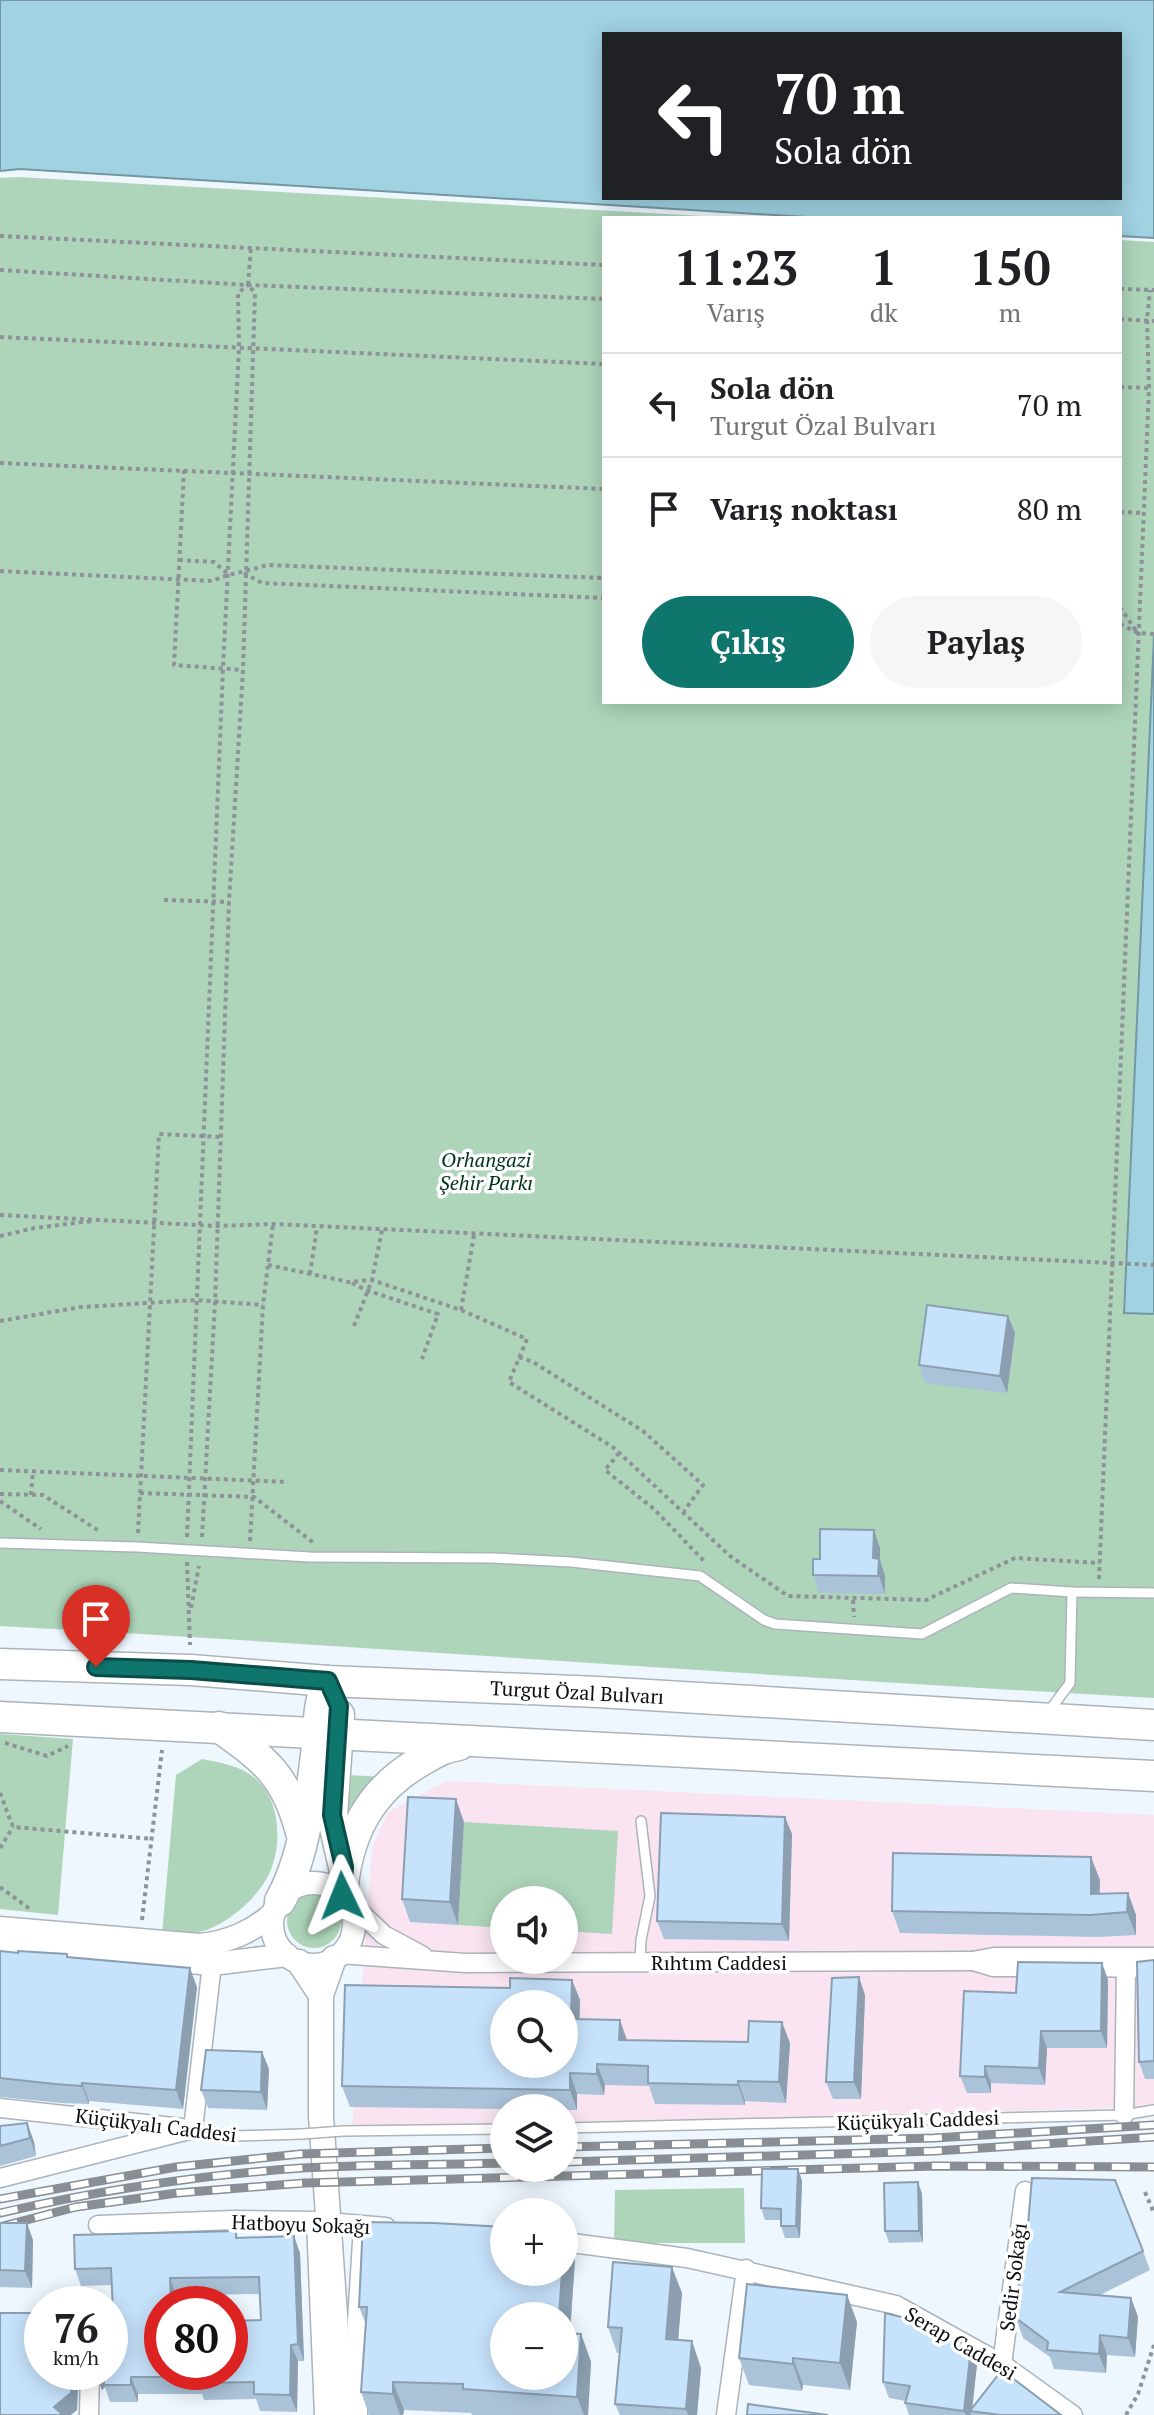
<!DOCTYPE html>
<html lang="tr">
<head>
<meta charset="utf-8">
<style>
  body { margin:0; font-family:"PT Serif",serif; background:#f6f6f6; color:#202124; height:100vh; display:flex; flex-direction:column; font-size:30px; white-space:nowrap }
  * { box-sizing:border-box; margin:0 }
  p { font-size:26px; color:#757577 }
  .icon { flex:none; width:44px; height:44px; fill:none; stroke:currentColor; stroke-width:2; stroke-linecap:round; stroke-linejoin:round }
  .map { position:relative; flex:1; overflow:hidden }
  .drawer { position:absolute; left:602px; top:216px; width:520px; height:488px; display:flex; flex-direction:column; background:#fff; border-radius:0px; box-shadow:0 4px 20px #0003 }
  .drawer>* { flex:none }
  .guide { position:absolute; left:602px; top:32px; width:520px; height:168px; border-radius:0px; box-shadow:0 4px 20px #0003; background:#202124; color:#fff; overflow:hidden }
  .buttons { position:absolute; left:490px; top:1886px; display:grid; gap:16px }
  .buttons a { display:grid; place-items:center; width:88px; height:88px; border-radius:50%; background:#fff; box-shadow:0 4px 20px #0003; font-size:40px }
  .speed { position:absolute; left:24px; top:2286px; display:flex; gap:16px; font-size:40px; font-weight:700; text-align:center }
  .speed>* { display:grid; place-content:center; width:104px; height:104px; border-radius:50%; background:#fff; box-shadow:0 4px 20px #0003; line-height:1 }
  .speed small { font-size:20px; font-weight:400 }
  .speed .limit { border:12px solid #d22; background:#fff; color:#111 }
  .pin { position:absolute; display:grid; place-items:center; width:68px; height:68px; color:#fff; margin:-82px -34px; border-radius:50% 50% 50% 0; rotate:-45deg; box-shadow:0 0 8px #0007 }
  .pin .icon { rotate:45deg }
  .me { position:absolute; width:88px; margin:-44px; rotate:358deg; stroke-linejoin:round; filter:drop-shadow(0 0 6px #0008) }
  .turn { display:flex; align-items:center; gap:28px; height:168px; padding:0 40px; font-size:36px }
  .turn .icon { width:104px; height:104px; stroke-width:2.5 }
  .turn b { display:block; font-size:56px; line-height:68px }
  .eta { display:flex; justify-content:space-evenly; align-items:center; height:136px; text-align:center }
  .eta b { font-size:48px; font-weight:700; line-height:56px }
  .button { display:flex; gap:16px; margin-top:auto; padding:16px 40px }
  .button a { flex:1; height:92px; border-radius:48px; background:#0f766e; color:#fff; font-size:32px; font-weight:700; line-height:92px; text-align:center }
  .button a+a { background:#f6f6f6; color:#202124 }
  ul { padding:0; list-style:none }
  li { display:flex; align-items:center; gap:24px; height:104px; padding:0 40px; border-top:2px solid #e0e0e0 }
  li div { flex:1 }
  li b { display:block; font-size:30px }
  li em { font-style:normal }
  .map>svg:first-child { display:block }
  .commercial { fill:#fae4f2; fill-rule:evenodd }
  .green { fill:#aed5ba }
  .water { fill:#a0d2e2; stroke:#7498a3; stroke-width:2; fill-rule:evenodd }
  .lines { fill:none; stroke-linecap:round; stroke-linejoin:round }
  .service-casing { stroke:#abb3bb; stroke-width:12 }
  .minor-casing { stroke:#abb3bb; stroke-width:21 }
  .tertiary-casing { stroke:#abb3bb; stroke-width:25 }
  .secondary-casing { stroke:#abb3bb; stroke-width:27 }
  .trunk-casing { stroke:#abb3bb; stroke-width:33 }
  .path { stroke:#8d9398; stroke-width:4; stroke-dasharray:4 4; stroke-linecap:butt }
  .service { stroke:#fff; stroke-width:9 }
  .minor { stroke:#fff; stroke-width:18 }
  .tertiary { stroke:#fff; stroke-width:22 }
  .secondary { stroke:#fff; stroke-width:24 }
  .trunk { stroke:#fff; stroke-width:30 }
  .rail-casing { stroke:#888e93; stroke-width:9 }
  .rail { stroke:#fff; stroke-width:6; stroke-dasharray:18; stroke-linecap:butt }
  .service-bridge-casing { stroke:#abb3bb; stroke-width:12; stroke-linecap:butt }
  .service-bridge { stroke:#fff; stroke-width:9 }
  .wall { fill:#abc3d9; fill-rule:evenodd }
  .shaded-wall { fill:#8b9fb0 }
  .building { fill:#c7e3fc; stroke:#8b9fb0; stroke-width:2; fill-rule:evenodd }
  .route-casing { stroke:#0a4d48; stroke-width:20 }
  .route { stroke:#0f766e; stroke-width:14 }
  .labels { text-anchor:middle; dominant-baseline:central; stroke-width:7; stroke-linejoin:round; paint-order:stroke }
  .park-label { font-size:20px; font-style:italic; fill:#013319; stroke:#fff }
  .street-label { font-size:20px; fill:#0c0f11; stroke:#fff }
</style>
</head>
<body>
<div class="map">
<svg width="1154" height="2415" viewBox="0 0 1154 2415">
  <rect width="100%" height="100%" fill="#eef6fe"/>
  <path class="commercial" d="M447,1781L1154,1815V2107L564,2123V2108H504V2125L352,2129L372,1847L388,1812ZM504,1900H564V1960H504ZM504,2004H564V2064H504Z"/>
  <g class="green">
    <path d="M18,177L737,218H604V702H1120V240L1154,242V648L1123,1313L1154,1314V1698C769,1677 385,1647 0,1626V178Z"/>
    <path d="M0,1734L73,1739L58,1915L0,1909Z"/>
    <path d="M202,1759C222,1763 243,1766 258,1781C281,1803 282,1847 269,1874C257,1899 226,1926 199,1932C187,1935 174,1933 162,1934L176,1775Z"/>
    <path d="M348,1775L385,1777L348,1826Z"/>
    <path d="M464,1822L618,1831L612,1934L564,1931V1900H504V1928L458,1925Z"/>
    <circle cx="314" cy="1921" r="27"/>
    <path d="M744,2188L745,2243H614L615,2190Z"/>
  </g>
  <g class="water">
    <path d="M0,0H1154V238L1120,236V218H823L20,169L0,171ZM604,34H1120V198H604Z"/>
    <path d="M1154,636V1314L1124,1313Z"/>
  </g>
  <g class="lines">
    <g class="service-casing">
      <g id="service">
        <path d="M0,1543L137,1547L310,1557L493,1558L571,1562L700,1576L764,1620L775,1624L922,1634L1011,1588L1072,1592L1154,1593"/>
        <path d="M1047,1714L1070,1683L1072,1592"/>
        <path d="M640,1962L641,1940L650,1896L641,1821"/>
        <path d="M564,2128L1124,2115L1154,2110"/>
        <path d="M193,2129L235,2136L302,2134"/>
        <path d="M343,2131L504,2129"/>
      </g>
    </g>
    <g class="minor-casing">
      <g id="minor">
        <path d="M347,1900L384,1935L423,1956"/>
        <path d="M339,1954L465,1963L973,1961"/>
        <path d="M1041,1967H993L973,1961L994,1957H1154"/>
        <path d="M1082,1967L1154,1968"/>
        <path d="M0,2108L182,2128"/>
        <path d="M1124,2115L1126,1967"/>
        <path d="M193,2129L212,1964"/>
        <path d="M0,2178L193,2129"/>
        <path d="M316,2221L324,2415"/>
        <path d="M98,2225L234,2220L316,2221L386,2227"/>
        <path d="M564,2242L687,2258L896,2305L1002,2364L1073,2415"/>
        <path d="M1002,2364L1025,2191"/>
        <path d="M89,2415L90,2372"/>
        <path d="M358,2415L357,2321L363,2226"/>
        <path d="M726,2415L746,2269"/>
      </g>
    </g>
    <g class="tertiary-casing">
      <g id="tertiary">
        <circle cx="313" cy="1924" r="41"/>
        <path d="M0,1928L199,1945C226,1943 256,1931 276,1910"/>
        <path d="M0,1945L212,1964L287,1955"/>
      </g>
    </g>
    <g class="secondary-casing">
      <g id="secondary">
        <path d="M299,1962L321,1995L334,1958"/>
        <path d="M321,1995V2116L342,2415"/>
      </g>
    </g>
    <g class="trunk-casing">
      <g id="trunk">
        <path d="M0,1664L191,1670L328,1681L598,1692L1154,1725"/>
        <path d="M339,1715L332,1815L344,1867"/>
        <path d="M0,1717L1154,1776"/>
        <path d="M219,1727C265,1760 286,1775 301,1832"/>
        <path d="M342,1896C346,1837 368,1792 419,1762C433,1754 443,1747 459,1745"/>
        <path d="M280,1901C304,1858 310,1804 316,1755C319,1729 317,1706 328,1681"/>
      </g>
    </g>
    <g class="path">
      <path d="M0,236L604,265"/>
      <path d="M0,270L248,285L604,299"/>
      <path d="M1120,289L1154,290"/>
      <path d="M1120,319L1154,321"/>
      <path d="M0,337L604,364"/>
      <path d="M1120,387L1149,388"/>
      <path d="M0,463L604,489"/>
      <path d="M184,470L174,665L243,670"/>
      <path d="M1120,512L1143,513"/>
      <path d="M179,560L214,562L228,574"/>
      <path d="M0,571L212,581C230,573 249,571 267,565L604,578"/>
      <path d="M244,573L262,583L604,598"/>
      <path d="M1120,607L1136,631"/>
      <path d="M1120,624L1138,633L1154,634"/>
      <path d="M164,900L229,902"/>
      <path d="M0,1215L217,1226L273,1224L1154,1265"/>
      <path d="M0,1236L35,1228L92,1221"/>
      <path d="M268,1265L349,1282L372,1280L461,1310L527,1339L509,1382L614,1448L730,1556L788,1596L926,1600L1015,1558L1100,1563"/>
      <path d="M310,1274L317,1227"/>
      <path d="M352,1283L366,1290L438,1314L422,1359"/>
      <path d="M461,1310L474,1235"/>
      <path d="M0,1321L81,1307L197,1300L263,1305"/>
      <path d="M354,1326L372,1280L382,1230"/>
      <path d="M519,1357L533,1362L643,1431L703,1485L684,1511"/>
      <path d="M619,1453L605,1470L654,1509L704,1561"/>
      <path d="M0,1470L288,1482"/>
      <path d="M140,1493L254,1497L314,1543"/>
      <path d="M0,1494L43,1495L99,1531"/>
      <path d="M31,1495L33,1471"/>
      <path d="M0,1501L41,1529"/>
      <path d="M138,1533L159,1134L221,1137"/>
      <path d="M187,1537L223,668L239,348L238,293L248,285"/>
      <path d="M202,1537L215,1302L229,902L243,670L255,293L248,285L251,248"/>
      <path d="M250,1541L263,1305L273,1224"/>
      <path d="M187,1562L190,1645"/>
      <path d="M1099,1579L1149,388L1147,320L1150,290"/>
      <path d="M853,1600L854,1617"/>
      <path d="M191,1608L199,1566"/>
      <path d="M5,1743L47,1756L68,1746"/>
      <path d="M0,1793L13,1827L153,1839"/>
      <path d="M0,1848L13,1827"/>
      <path d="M0,1887L30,1909"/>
      <path d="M142,1920L162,1750"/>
      <path d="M1145,2192L1154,2213"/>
      <path d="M1126,2415L1138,2394L1154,2345"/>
    </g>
    <use href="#service" class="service"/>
    <use href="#minor" class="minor"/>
    <use href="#tertiary" class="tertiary"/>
    <use href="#secondary" class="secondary"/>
    <use href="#trunk" class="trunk"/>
    <g class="rail-casing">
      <g id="rail">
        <path d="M564,2147L934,2138L1154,2125"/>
        <path d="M564,2162L935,2151L1154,2137"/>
        <path d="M0,2199L176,2167L300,2154L504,2148"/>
        <path d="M0,2213C100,2190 200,2175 302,2168C369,2164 437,2165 504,2163"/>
        <path d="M0,2227L76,2207L177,2193L304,2183L936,2166L1154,2167"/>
      </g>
    </g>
    <use href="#rail" class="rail"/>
    <g class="service-bridge-casing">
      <path id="service-bridge" d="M302,2134L343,2131"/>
    </g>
    <use href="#service-bridge" class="service-bridge"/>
  </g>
  <g class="wall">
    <path d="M1008,1316L1015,1333L1007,1393L925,1383L919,1365Z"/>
    <path d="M880,1548V1560L885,1576V1594L819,1593L813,1575L820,1559Z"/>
    <path d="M785,1817L792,1834L789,1941L664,1939L657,1921Z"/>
    <path d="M464,1822L458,1925L410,1922L402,1899Z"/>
    <path d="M1100,1880L1099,1894L1128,1893L1136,1915V1935L1098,1937L900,1933L892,1911Z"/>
    <path d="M0,1951L68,1957L197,1987L183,2109L89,2101V2104L62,2103L0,2097Z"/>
    <path d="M1154,1960V2079H1145L1139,2062Z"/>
    <path d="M1102,1963L1108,1980L1107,2048H1047L1045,2085L991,2083V2093H967L960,2076L1016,1993Z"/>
    <path d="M572,1980L580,2000L579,2019L627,2040L790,2043L786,2103L745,2101V2105L655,2104L649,2086L605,2085L604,2095L577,2094V2110H564V2108H504V2109L350,2107L342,2086L510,1988Z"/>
    <path d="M865,1995L861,2099H833L826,2082Z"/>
    <path d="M262,2052L269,2069L267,2110L208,2108L201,2090Z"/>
    <path d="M27,2123L34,2142L36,2156L0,2166V2126Z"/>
    <path d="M798,2169L802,2181L800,2238H785L781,2226V2220H765L761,2208Z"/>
    <path d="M918,2182L922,2194L923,2242L889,2243L885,2231Z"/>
    <path d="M0,2223L33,2240L32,2288L0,2287Z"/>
    <path d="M236,2231L238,2238L300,2253L304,2361H298L297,2412L260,2411L256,2399L204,2400L202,2394H138V2402H110L105,2387L102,2390L113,2312L112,2285L81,2286L75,2269ZM260,2294L261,2320L162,2372L176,2295Z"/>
    <path d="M1143,2251L1150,2270L1100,2295L1131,2298L1138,2317L1135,2357L1107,2355L1106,2373L1054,2369L1050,2357L1023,2338L1016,2318L1025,2260Z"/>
    <path d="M575,2259L570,2334H581L591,2362L588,2415H472L471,2413L404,2410L403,2415H369L361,2392L366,2325L359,2307Z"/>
    <path d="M682,2293L678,2340L701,2368L697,2415H620L615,2404L620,2353H617L608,2327Z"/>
    <path d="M847,2295L857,2322L850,2390L803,2385L802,2391L749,2385L739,2358Z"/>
    <path d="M914,2320L916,2326L977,2364L972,2408L1061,2415H909L905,2403L906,2401L889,2398L883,2382Z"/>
  </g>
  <g class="shaded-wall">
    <path d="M1008,1316L1015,1333L1007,1393L1000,1376Z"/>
    <path d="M874,1530L880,1548V1560L885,1576V1594L873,1558Z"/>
    <path d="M456,1799L464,1822L458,1925L450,1902Z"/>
    <path d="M785,1817L792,1834L789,1941L782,1924Z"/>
    <path d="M1091,1857L1100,1880L1099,1916L1091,1894Z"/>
    <path d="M1128,1893L1136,1915V1935L1127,1912Z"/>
    <path d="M1102,1963L1108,1980L1107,2048L1101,2031Z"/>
    <path d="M190,1968L197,1987L183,2109L176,2090Z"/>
    <path d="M859,1977L865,1995L861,2099L854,2082Z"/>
    <path d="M572,1980L580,2000L579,2039L571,2019Z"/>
    <path d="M620,2020L627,2040H619Z"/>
    <path d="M782,2022L790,2043L786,2103L779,2082Z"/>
    <path d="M1041,2031L1047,2048L1045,2085L1039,2068Z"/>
    <path d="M262,2052L269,2069L267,2110L261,2092Z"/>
    <path d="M597,2064L605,2085L604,2095L597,2074Z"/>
    <path d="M985,2066L991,2083V2093L985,2077Z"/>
    <path d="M570,2073L577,2094V2110L570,2090Z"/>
    <path d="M738,2081L745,2101V2105L738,2085Z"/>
    <path d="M82,2083L89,2101V2104L82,2086Z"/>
    <path d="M27,2123L34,2142L36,2156L30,2138Z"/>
    <path d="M798,2169L802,2181L800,2238L796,2226Z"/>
    <path d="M918,2182L922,2194L923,2242L919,2231Z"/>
    <path d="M27,2223L33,2240L32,2288L25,2271Z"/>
    <path d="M565,2230L575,2259L568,2361L564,2349V2316H559L562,2272H564Z"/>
    <path d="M294,2236L300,2253L304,2361L298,2344Z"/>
    <path d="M672,2267L682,2293L676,2365L666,2339Z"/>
    <path d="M170,2278L176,2295L177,2304H171Z"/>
    <path d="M847,2295L857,2322L850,2390L840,2363Z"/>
    <path d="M1131,2298L1138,2317L1135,2357L1128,2338Z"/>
    <path d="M581,2334L591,2362L588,2415H584L577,2397Z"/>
    <path d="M1100,2335L1107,2355L1106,2373L1099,2354Z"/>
    <path d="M692,2341L701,2368L697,2415H688L686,2409Z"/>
    <path d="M291,2345L298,2361L297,2412L290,2395Z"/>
    <path d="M971,2348L977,2364L972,2411H970L971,2415H966L964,2411Z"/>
    <path d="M793,2358L803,2385L802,2391L793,2364Z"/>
    <path d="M72,2372H79L77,2410L71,2415H57L54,2407Z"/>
    <path d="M97,2372H106L104,2385L105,2387L102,2390L95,2373Z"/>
    <path d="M131,2377L138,2394V2402L131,2385Z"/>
    <path d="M393,2382L404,2410L403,2415H400L393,2394Z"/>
  </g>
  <g class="building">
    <path d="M927,1305L1008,1316L1000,1376L919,1365Z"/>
    <path d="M820,1529L874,1530L873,1558L879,1559L878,1576L813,1575V1559H820Z"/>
    <path d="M408,1797L456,1799L450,1902L402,1899Z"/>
    <path d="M661,1813L785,1817L782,1924L657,1921Z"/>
    <path d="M893,1853L1091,1857V1894L1128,1893L1127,1912L1090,1915L892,1911Z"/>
    <path d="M0,1951L18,1953V1951L67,1954V1957L190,1968L176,2090L82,2083V2086L55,2084L0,2078Z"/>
    <path d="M1154,1960V2061L1139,2062L1137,1962Z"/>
    <path d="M1018,1962L1102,1963L1101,2031H1041L1039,2068L985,2066V2077L960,2076L964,1991L1016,1993Z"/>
    <path d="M859,1977L854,2082H826L832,1978Z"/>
    <path d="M510,1978L572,1980L571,2019L620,2020L619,2040L748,2042L749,2021L782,2022L779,2082L738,2081V2085L648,2083V2066L597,2064V2074L570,2073V2090L342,2086L345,1985L510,1988ZM504,2004H564V2064H504Z"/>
    <path d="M206,2050L262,2052L261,2092L201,2090Z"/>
    <path d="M27,2123L30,2138L0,2146V2126Z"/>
    <path d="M762,2169H798L796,2226H781V2209L761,2208Z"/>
    <path d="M1032,2178L1115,2180L1143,2251L1060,2292L1131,2298L1128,2338L1100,2335L1099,2354L1047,2350L1048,2342L1016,2318L1021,2259L1025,2260Z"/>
    <path d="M918,2182L919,2231H885L884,2183Z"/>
    <path d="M363,2222L434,2223L504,2227V2272H562L559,2316H504V2376H564V2333L581,2334L577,2397L463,2389V2384L393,2382V2394L361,2392L367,2307H359Z"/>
    <path d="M0,2223H27L25,2271L0,2270Z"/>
    <path d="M236,2231V2238L294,2236L298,2344L291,2345L290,2395L254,2394V2382L198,2383V2377H131V2385H104V2372H110V2312H113L111,2268L75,2269L74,2235ZM259,2277L261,2320L230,2321V2372H162V2304H171L170,2278Z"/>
    <path d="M613,2262L672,2267L666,2339L692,2341L686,2409L615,2404L622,2328L608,2327Z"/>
    <path d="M747,2284L847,2295L840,2363L793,2358V2364L739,2358Z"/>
    <path d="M42,2311V2372H72L71,2393L54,2407L63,2415H0V2313H36Z"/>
    <path d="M885,2313L914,2320L912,2325L944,2333L971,2348L964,2411L905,2403L910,2386L883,2382Z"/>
    <path d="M1002,2370L1061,2415H1001L970,2411Z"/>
    <path d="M748,2404L828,2415H747Z"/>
  </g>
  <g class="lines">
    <g class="route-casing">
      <path id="route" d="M96,1667L191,1670L328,1681L339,1706L332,1815L344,1867L342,1896"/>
    </g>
    <use href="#route" class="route"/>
  </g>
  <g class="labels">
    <g class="park-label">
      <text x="486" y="1159">Orhangazi<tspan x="486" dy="23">Şehir Parkı</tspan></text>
    </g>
    <g class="street-label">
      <text transform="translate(577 1692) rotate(3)">Turgut Özal Bulvarı</text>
      <text x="719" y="1962">Rıhtım Caddesi</text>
      <text transform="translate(918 2120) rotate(-2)">Küçükyalı Caddesi</text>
      <text transform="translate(156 2125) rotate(7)">Küçükyalı Caddesi</text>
      <text transform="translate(301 2224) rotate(2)">Hatboyu Sokağı</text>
      <text transform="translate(1013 2277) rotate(-83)">Sedir Sokağı</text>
      <text transform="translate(961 2343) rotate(30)">Serap Caddesi</text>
    </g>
  </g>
</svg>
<div class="buttons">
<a><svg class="icon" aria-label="sound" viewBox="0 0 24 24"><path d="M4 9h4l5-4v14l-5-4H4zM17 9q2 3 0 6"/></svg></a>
<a><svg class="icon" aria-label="search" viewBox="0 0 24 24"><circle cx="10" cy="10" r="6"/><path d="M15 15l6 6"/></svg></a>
<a><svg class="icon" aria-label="layers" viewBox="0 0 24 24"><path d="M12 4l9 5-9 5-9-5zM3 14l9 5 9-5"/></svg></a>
<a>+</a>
<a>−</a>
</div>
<div class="speed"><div>76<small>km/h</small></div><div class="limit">80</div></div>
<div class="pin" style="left:96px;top:1667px;background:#d93025"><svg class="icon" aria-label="arrive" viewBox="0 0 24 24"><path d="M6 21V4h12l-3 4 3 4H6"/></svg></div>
<svg class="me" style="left:342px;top:1896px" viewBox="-20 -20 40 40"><path d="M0-17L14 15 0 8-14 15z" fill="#0f766e" stroke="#fff" stroke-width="4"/></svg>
<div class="guide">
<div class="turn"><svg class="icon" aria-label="left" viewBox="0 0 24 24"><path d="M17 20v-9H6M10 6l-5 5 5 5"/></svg><div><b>70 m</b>Sola dön</div></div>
</div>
<section class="drawer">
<div class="eta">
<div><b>11:23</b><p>Varış</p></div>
<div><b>1</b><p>dk</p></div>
<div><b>150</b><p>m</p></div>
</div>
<ul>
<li><svg class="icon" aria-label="left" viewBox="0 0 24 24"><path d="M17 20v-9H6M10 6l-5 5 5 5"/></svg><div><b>Sola dön</b><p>Turgut Özal Bulvarı</p></div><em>70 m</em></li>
<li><svg class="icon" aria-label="arrive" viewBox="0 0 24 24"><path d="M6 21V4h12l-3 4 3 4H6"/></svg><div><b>Varış noktası</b></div><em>80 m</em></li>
</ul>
<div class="button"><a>Çıkış</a><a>Paylaş</a></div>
</section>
</div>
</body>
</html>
